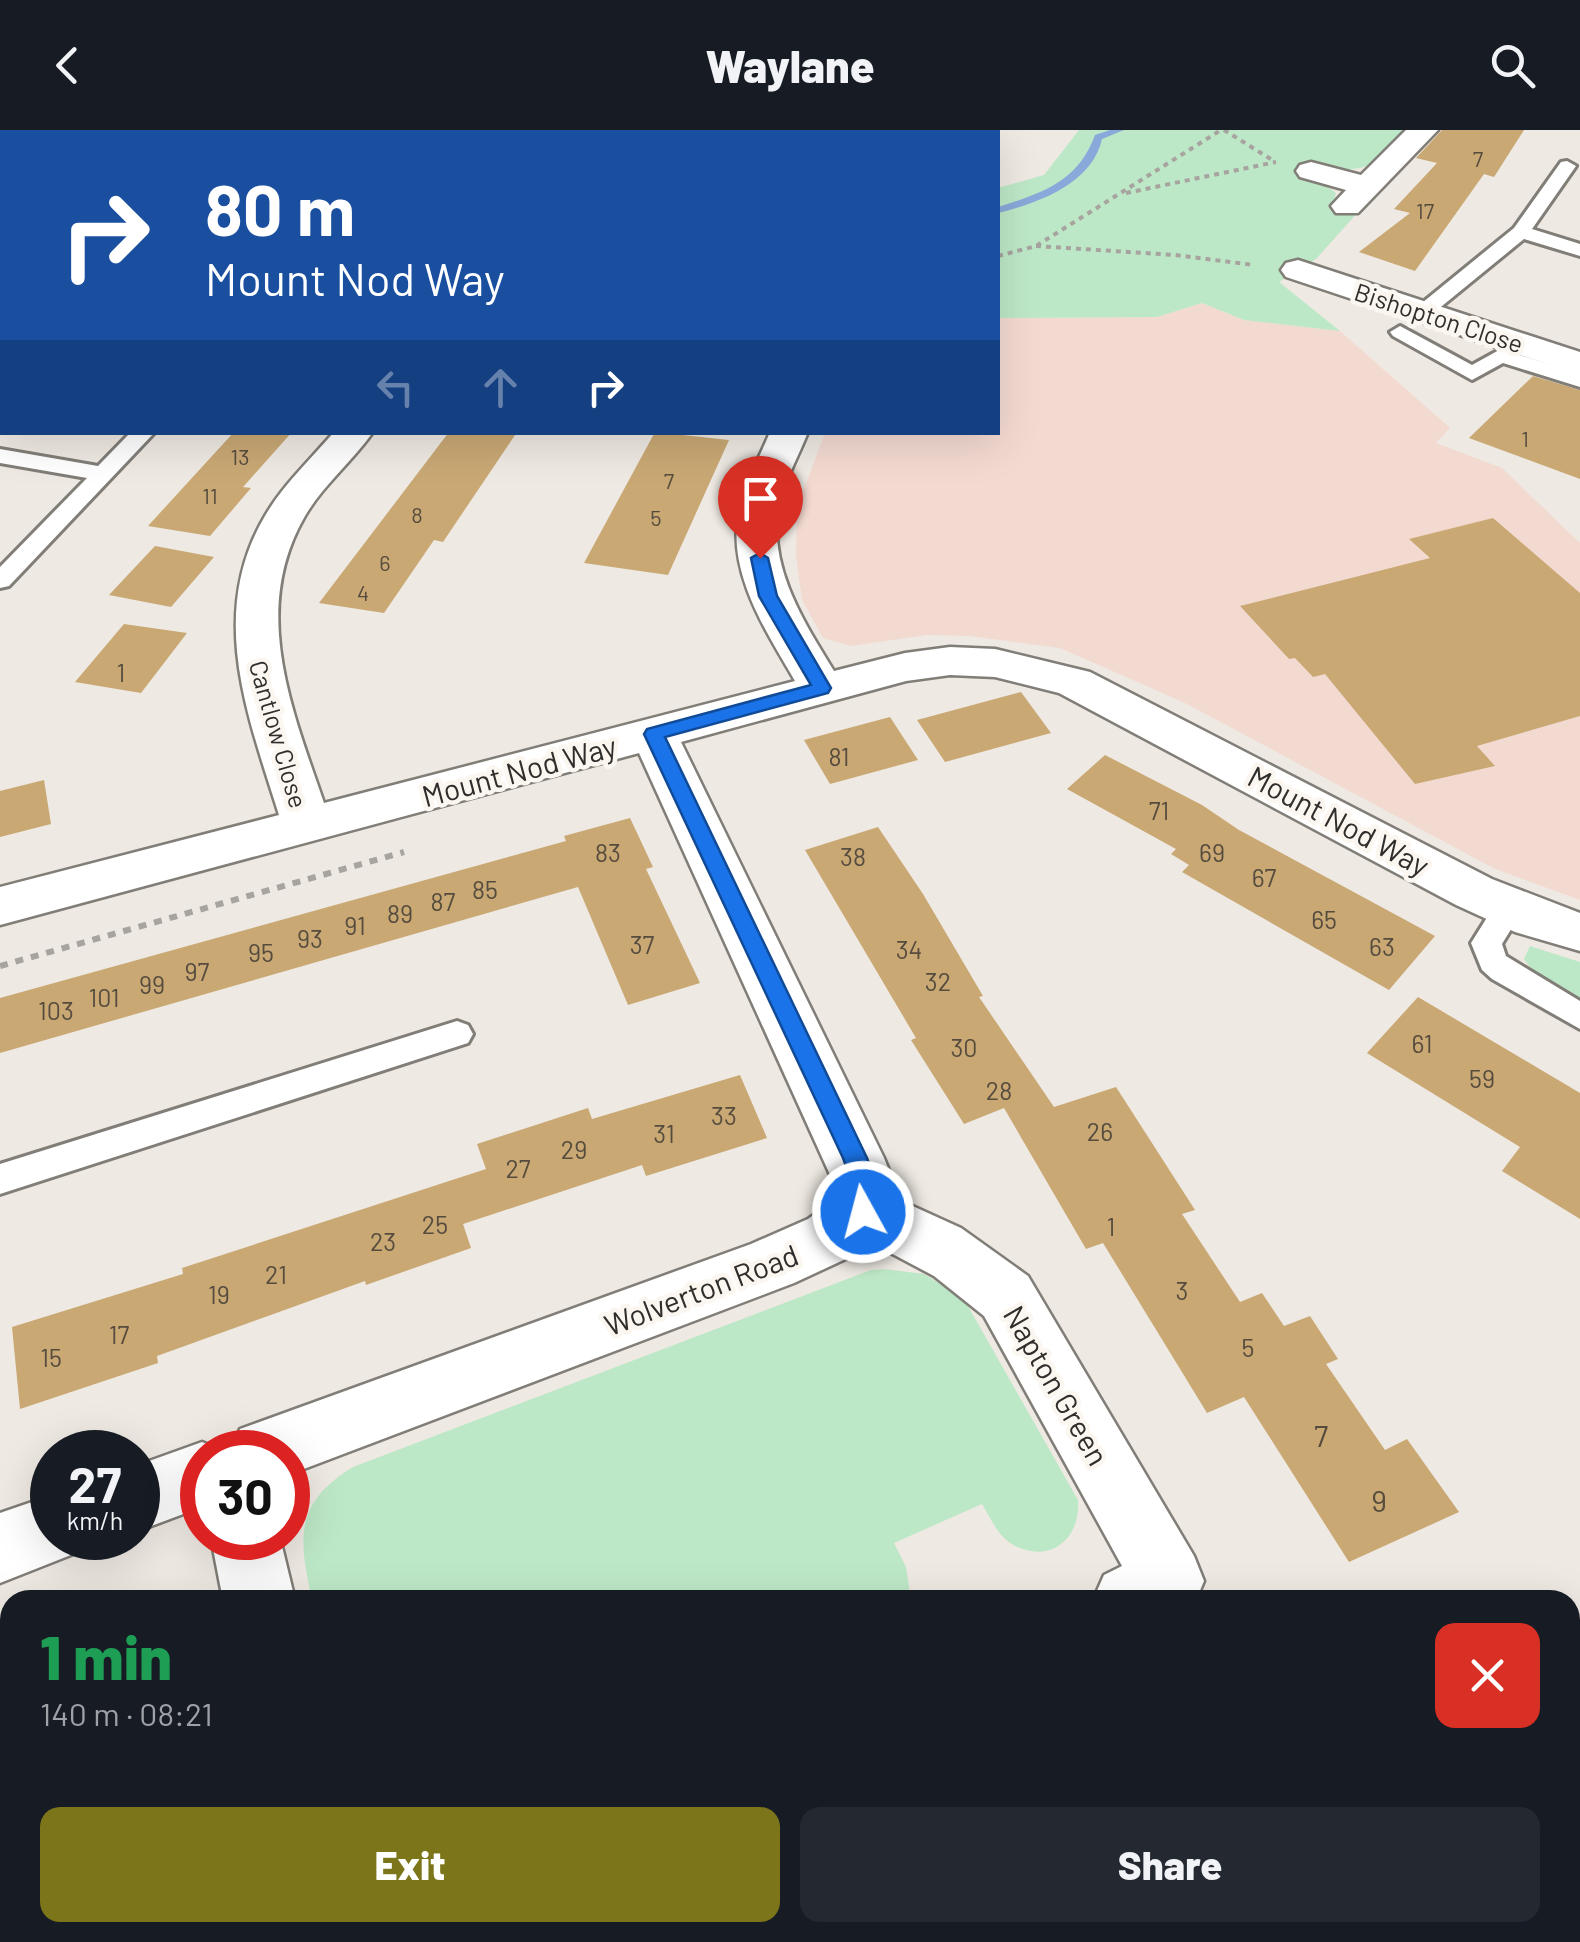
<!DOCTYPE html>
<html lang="en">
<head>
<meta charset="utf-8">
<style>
  body { margin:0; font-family:Barlow,sans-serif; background:#242831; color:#f1f3f6; height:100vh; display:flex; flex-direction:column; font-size:38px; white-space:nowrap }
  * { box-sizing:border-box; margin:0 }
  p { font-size:32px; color:#9ea1a6 }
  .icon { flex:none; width:55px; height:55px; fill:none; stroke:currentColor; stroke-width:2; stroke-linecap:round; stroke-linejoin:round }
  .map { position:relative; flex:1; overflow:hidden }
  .details { position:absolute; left:0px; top:1460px; width:1580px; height:352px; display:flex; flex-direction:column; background:#171b24; border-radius:30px 30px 0 0; box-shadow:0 10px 40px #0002 }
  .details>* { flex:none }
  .hud { position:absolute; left:0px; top:0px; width:1000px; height:305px; box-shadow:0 10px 40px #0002; background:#1a4fa0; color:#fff; overflow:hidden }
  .speed { position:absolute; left:30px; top:1300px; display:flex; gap:20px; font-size:50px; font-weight:700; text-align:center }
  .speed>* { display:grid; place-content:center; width:130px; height:130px; border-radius:50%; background:#171b24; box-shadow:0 10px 40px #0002; line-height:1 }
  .speed small { font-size:25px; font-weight:400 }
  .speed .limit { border:15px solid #d22; background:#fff; color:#111 }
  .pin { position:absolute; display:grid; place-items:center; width:85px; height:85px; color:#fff; margin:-102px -42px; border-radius:50% 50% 50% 0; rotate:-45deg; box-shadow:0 0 10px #0007 }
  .pin .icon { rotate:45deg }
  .me { position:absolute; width:110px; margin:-55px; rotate:353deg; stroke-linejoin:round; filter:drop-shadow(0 0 8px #0008) }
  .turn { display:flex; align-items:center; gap:35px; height:210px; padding:0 40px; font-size:45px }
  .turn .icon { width:130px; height:130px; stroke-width:2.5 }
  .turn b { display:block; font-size:70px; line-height:85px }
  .lanes { display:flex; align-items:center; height:95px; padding:0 40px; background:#0003; justify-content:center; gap:50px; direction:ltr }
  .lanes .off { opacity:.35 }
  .round { display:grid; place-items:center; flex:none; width:105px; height:105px; border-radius:20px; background:#242831 }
  .headline { display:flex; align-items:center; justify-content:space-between; height:170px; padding:0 40px }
  h1 { font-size:60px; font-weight:800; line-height:75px; color:#1e9e55 }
  .button { display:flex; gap:20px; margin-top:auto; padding:20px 40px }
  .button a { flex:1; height:115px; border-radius:20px; background:#7c7519; color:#fff; font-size:40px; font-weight:800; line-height:115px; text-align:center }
  .button a+a { background:#242831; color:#f1f3f6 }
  header { display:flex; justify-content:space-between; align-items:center; height:130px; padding:0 40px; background:#171b24; font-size:45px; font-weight:800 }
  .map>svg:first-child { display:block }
  .education { fill:#f3dad1 }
  .green { fill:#bde8c7 }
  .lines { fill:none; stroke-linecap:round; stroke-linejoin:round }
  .stream { fill:#88a9d9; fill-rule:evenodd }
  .building { fill:#c9a874 }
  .lane-casing { stroke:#817d77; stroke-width:6 }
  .street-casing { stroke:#817d77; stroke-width:5 }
  .path-far1 { stroke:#a7a39e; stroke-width:4; stroke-dasharray:5 5; stroke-linecap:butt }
  .path { stroke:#a7a39e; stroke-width:6; stroke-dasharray:8 8; stroke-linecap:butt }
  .lane { fill:#fff; fill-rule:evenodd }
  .street { fill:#fff; fill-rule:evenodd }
  .route { fill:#1a73e8; stroke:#114b97; stroke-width:2.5 }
  .labels { text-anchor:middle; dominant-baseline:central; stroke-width:9; stroke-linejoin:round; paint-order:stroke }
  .far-number-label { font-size:22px; fill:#564c3e }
  .far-street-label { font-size:25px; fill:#302e2c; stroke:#fbf7f0 }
  .number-label { font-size:25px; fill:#564c3e }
  .street-label { font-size:30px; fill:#302e2c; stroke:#fbf7f0 }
  .near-number-label { font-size:30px; fill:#564c3e }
</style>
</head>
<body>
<header><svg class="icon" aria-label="back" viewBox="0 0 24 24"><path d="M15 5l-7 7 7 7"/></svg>Waylane<svg class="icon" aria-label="search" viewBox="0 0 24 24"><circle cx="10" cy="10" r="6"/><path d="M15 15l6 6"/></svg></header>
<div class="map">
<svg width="1580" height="1812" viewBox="0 0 1580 1812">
  <rect width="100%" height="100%" fill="#eee9e2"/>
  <path class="education" d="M1202,173L1244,190L1340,201L1450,298L1436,313L1502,338L1580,413V770L1495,739L1187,574L1060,518L970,506L927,505L851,516L823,508L802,470L796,426L797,377L825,303L998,302V188L1157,187Z"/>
  <g class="green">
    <path d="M1079,0H1412C1384,28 1375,42 1333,39L1319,50L1336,63L1333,73L1360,80L1316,129L1279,152L1340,201L1244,190L1202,173L1157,187L998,188V58L1044,45Z"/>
    <path d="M1530,816L1580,832V871L1537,847L1524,829Z"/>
    <path d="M884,1139L924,1144L964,1169L1078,1370C1081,1411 1047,1436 1010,1413C997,1404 990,1387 982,1374L894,1413L906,1437L911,1470H312C299,1409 293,1374 353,1337L871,1140Z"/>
  </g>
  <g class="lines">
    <g class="stream">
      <path d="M1110,0H1124L1102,9C1092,54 1038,73 998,83V77C1042,63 1078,52 1095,5Z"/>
      <rect x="0" y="85" width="2" height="6"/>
    </g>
  </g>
  <g class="building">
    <path d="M1442,0H1524L1494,47L1484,44L1415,141L1359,122L1410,83L1394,79L1437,33L1416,28Z"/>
    <path d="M1533,246L1580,260V349L1469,308Z"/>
    <path d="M234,302H292L243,357L251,358L210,406L148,396Z"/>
    <path d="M449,302H517L443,412L434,410L384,483L319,473Z"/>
    <path d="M655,302L729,310L668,445L584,433Z"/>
    <path d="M1493,388L1580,463V586L1477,616L1495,636L1415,654L1325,544L1313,547L1295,528L1289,529L1240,476L1430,428L1409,409Z"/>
    <path d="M155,416L214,427L171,477L109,465Z"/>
    <path d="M124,494L187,503L141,563L75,552Z"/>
    <path d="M1021,562L1051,603L945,632L917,590Z"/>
    <path d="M890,587L918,630L830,654L804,610Z"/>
    <path d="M1105,625L1202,675L1239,700L1435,806L1389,860L1182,742L1189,735L1171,724L1176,719L1067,659Z"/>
    <path d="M44,650L51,694L0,707V661Z"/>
    <path d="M630,688L653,737L646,739L700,853L628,875L578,757L0,923V868L566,711L564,706Z"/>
    <path d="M878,697L923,764L983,866L979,867L1054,977L1116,957L1195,1080L1182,1084L1240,1172L1262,1163L1284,1196L1310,1186L1338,1229L1326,1234L1385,1320L1407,1309L1459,1382L1349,1432L1244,1267L1207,1283L1103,1113L1086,1119L1004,978L964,994L911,910L916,908L805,720Z"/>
    <path d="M1418,867L1580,963V1089L1502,1041L1520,1017L1367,923Z"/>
    <path d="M740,945L767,1008L646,1046L642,1035L463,1094L471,1118L366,1155L365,1151L157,1226L158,1233L20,1279L12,1197L183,1144L182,1138L486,1039L477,1014L588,978L592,989Z"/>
  </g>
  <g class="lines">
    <g class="lane-casing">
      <g id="lane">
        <path d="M1567,31L1576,36L1532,99L1580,114V126L1524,109L1431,185H1417V177L1514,98L1561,32Z"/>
        <path d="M1400,196L1472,235L1501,219L1580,244V257L1503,233L1472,250L1393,206L1390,202Z"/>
        <path d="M131,302H155L9,456L0,458V437L87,348L0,333V319L98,336Z"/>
        <path d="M1509,767L1520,770L1524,778L1502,814L1506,826L1580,871V899L1492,849L1482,840L1471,813L1498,770Z"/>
        <path d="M457,891L468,895L473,904L468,913L0,1064V1034Z"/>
      </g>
    </g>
    <g class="street-casing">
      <g id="street">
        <path d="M485,0H559L561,2H487Z"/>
        <path d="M1406,0H1438L1358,83H1336L1331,76L1346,60L1300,47L1296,41L1300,35L1311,32L1361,45Z"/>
        <path d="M1298,130L1580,222V245L1286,147L1281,140L1286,133Z"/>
        <path d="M2,226V249L0,250V227Z"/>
        <path d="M334,302H373C352,332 323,355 305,386C250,480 292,580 324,673L795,551C765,499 724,439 740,375C746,350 760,327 770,302H808C798,327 785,350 779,375C767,436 804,492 834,541L905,523L950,517L995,519L1090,542L1492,749L1580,783V821L1515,802L1456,775L1059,563L995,547L950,545L906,551L681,612L884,1028L896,1058L895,1068L961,1098L1028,1146L1194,1426L1204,1451L1196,1470H1093L1104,1445L1122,1436L984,1186L934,1146L870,1112L850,1127L794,1153L288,1345V1322H231L240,1299L751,1114L808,1089L835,1069L836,1058L639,623L0,795V757L279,685C248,586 207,484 265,386C283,355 310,330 334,302Z"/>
        <path d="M202,1312L226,1322H202V1377L138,1401V1335Z"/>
        <path d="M52,1365V1408H83L76,1423L0,1453V1383Z"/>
        <path d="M211,1408H280L295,1470H223Z"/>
        <path d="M287,1802H367L369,1812H289Z"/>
      </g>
    </g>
    <g class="path-far1">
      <path d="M1224,0L1274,31"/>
      <path d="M1126,63L1276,32"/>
      <path d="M1036,116L1175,125L1254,135"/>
      <path d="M998,126L1036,116L1221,0"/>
    </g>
    <path class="path" d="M0,836L404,722"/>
    <use href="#lane" class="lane"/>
    <use href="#street" class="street"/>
  </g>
  <path class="route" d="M760,423L768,428L777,466L831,558L828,563L665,607L867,1028C875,1050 882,1067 872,1089L863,1092L854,1089L851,1082L854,1058L843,1028L644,604L647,599L811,555L759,466L751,428Z"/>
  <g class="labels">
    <g class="far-number-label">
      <text x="1478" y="28">7</text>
      <text x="1425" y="80">17</text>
      <text x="1525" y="308">1</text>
      <text x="240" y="326">13</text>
      <text x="669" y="350">7</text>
      <text x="210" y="365">11</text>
      <text x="417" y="384">8</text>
      <text x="656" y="387">5</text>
      <text x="385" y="432">6</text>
      <text x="363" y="462">4</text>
    </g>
    <g class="far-street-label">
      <text transform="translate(1439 187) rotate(18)">Bishopton Close</text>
      <text transform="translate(279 604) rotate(74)">Cantlow Close</text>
    </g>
    <g class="number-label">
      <text x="121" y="542">1</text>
      <text x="839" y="626">81</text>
      <text x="1159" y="680">71</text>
      <text x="608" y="722">83</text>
      <text x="1212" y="722">69</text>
      <text x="853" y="726">38</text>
      <text x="1264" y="747">67</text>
      <text x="485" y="759">85</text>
      <text x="443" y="771">87</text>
      <text x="400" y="783">89</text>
      <text x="1324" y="789">65</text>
      <text x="355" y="795">91</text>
      <text x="310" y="808">93</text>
      <text x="642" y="814">37</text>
      <text x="1382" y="816">63</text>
      <text x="909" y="819">34</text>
      <text x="261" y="822">95</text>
      <text x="197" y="841">97</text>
      <text x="938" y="851">32</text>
      <text x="152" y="854">99</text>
      <text x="104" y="867">101</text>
      <text x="56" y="880">103</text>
      <text x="1422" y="913">61</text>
      <text x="964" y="917">30</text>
      <text x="1482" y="948">59</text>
      <text x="999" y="960">28</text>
      <text x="724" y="985">33</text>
      <text x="1100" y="1001">26</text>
      <text x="664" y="1003">31</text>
      <text x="574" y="1019">29</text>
      <text x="518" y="1038">27</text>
      <text x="435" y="1094">25</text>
      <text x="1111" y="1096">1</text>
      <text x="383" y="1111">23</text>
      <text x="276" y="1144">21</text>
      <text x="1182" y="1160">3</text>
      <text x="219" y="1164">19</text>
      <text x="119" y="1204">17</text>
      <text x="1248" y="1217">5</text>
      <text x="51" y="1227">15</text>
    </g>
    <g class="street-label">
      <text transform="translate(519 640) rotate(-15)">Mount Nod Way</text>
      <text transform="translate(1339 690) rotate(28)">Mount Nod Way</text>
      <text transform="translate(701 1159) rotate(-21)">Wolverton Road</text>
      <text transform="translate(1057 1255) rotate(60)">Napton Green</text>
    </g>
    <g class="near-number-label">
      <text x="1321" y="1305">7</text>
      <text x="1379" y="1370">9</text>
    </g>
  </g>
</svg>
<div class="speed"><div>27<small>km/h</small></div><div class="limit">30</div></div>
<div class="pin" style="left:760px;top:428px;background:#d93025"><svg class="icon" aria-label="arrive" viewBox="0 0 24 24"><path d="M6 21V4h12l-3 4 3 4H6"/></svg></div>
<svg class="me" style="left:863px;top:1082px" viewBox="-20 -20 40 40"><circle r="17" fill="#1a73e8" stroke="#fff" stroke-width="3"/><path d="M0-11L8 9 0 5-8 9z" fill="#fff"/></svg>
<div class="hud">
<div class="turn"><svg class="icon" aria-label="right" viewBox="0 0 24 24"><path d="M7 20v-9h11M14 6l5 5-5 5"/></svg><div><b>80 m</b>Mount Nod Way</div></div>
<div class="lanes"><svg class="icon off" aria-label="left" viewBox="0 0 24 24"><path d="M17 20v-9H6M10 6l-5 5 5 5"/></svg><svg class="icon off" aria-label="ahead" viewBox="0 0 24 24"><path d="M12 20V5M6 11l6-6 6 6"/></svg><svg class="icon" aria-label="right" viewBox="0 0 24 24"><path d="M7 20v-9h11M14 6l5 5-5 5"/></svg></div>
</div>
<section class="details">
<div class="headline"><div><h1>1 min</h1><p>140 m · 08:21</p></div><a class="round" style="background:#d93025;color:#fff"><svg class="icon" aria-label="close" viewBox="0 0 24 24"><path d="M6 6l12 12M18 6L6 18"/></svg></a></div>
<div class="button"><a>Exit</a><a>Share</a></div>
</section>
</div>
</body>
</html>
